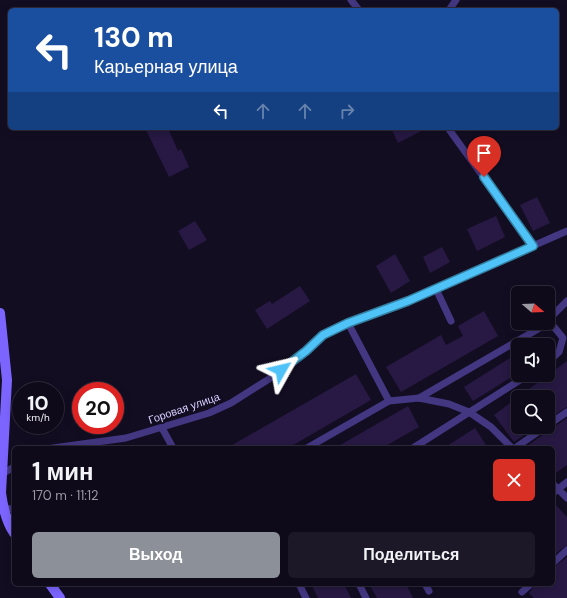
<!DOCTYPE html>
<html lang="ru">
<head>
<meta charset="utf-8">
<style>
  body { margin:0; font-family:"DM Sans",sans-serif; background:#1c1827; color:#f1f3f6; height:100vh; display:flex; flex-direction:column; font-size:15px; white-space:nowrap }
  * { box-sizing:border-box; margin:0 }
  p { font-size:13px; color:#9b9aa2 }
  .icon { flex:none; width:22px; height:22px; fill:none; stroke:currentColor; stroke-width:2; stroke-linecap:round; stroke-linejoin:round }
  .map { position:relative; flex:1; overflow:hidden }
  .sheet { position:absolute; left:12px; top:446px; width:543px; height:140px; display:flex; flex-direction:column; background:#0e0a1a; border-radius:6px; box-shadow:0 2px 10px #0003,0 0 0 1px #2e2b39 }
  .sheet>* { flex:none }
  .hud { position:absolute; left:8px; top:8px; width:551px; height:122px; border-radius:6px; box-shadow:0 2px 10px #0003,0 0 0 1px #2e2b39; background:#1a4fa0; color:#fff; overflow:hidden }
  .needle { width:26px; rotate:109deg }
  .controls { position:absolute; left:511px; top:286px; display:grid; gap:8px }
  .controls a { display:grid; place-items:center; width:44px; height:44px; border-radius:6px; background:#0e0a1a; box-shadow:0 2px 10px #0003,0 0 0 1px #2e2b39; font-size:20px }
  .speed { position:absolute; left:12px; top:382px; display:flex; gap:8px; font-size:20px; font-weight:700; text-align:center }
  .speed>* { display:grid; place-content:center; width:52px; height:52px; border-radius:50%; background:#0e0a1a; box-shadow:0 2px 10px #0003,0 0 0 1px #2e2b39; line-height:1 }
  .speed small { font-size:10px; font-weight:400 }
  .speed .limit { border:6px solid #d22; background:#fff; color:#111 }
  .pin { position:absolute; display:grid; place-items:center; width:34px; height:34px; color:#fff; margin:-41px -17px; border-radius:50% 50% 50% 0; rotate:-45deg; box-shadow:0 0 4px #0007 }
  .pin .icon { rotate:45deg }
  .me { position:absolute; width:44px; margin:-22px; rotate:53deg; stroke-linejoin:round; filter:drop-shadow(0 0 3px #0008) }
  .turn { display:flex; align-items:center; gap:14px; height:84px; padding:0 20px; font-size:18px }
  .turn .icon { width:52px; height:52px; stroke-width:2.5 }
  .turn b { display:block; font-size:28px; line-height:34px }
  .lanes { display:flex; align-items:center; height:38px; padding:0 20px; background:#0003; justify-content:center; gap:20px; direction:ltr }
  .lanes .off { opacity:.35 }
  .round { display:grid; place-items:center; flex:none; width:42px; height:42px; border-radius:6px; background:#1c1827 }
  .headline { display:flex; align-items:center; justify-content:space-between; height:68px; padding:0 20px }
  h1 { font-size:24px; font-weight:700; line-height:30px }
  .button { display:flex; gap:8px; margin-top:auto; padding:8px 20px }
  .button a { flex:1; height:46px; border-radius:6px; background:#8c9099; color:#fff; font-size:16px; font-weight:700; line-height:46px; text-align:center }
  .button a+a { background:#1c1827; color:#f1f3f6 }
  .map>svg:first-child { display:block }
  .building { fill:#271943 }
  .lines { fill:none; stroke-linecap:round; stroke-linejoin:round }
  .service { stroke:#433782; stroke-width:7 }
  .secondary { stroke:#7c65ff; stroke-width:10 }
  .route-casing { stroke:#337fa1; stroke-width:10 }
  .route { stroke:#4fc3f7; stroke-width:7 }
  .labels { text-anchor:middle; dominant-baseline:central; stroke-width:4; stroke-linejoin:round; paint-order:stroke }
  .street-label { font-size:11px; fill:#daceff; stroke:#130d22 }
</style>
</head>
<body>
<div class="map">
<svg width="567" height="598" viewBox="0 0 567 598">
  <rect width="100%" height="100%" fill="#130d22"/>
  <g class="building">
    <path d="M145,128H168L178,151L181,149L189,167L169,177Z"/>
    <path d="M391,128H427L398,143Z"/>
    <path d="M537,197L550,223L533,231L520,205Z"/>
    <path d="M496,216L505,237L477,251L467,229Z"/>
    <path d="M195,221L207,240L189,250L178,231Z"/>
    <path d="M442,247L450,262L430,273L423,257Z"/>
    <path d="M395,254L410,281L391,293L376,266Z"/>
    <path d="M300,286L310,301L267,329L255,310L270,301L272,304Z"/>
    <path d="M484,311L498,336L401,392L386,367L441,335L446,345L463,336L458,326Z"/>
    <path d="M518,353V373L473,401L464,387Z"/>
    <path d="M567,361V407L548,419V397H518V427H536L514,442L494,415Z"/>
    <path d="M356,374L371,400L288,448H227Z"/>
    <path d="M408,406L419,427L382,448H335Z"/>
    <path d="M567,418V465L553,475V448H524Z"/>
    <path d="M475,428L488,448H444Z"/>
    <path d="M553,502L567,517V545L553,556Z"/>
    <path d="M567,557V598H534L529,593L536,584H553V568Z"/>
    <path d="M311,584H344L351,598H318Z"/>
    <path d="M369,584H406L413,598H377Z"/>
  </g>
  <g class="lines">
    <g class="service">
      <path d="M351,0L359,10"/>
      <path d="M449,10L456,0"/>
      <path d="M448,128L533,246"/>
      <path d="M436,289L451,321"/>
      <path d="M348,323L389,401"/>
      <path d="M548,362L559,352L563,338L550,322L551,317L567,301"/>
      <path d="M419,398L550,322"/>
      <path d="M548,425L567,412"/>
      <path d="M162,428L173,448"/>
      <path d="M53,448L126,438L209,413L231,403L269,379L306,351L323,335L348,323L394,307L567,231"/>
      <path d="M307,448L389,401L419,398L449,404L469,412L491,427L512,448"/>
      <path d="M413,448L528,375"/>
      <path d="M515,448L545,427"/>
      <path d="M2,474L14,467"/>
      <path d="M553,484L567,498"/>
      <path d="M553,493L567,482"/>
      <path d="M0,508L14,509"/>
      <path d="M553,563L567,550"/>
      <path d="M299,584L306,598"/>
      <path d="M359,584L366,598"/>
      <path d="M425,584L429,591"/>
      <path d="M522,592L531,584"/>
    </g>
    <g class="secondary">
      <path d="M0,313L7,380L1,493C3,508 6,521 14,533"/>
      <path d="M50,584L60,598"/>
    </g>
  </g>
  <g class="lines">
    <g class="route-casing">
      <path id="route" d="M281,370L306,351L323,335L348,323L408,301L533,246L484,177"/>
    </g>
    <use href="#route" class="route"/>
  </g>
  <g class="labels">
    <g class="street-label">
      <text transform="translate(184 408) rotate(-19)">Горовая улица</text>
    </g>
  </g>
</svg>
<div class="controls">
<a><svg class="needle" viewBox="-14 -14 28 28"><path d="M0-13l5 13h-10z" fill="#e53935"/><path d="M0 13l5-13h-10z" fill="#9b9aa2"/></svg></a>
<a><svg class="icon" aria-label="sound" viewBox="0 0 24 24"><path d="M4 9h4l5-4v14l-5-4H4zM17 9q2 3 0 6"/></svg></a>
<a><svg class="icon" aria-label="search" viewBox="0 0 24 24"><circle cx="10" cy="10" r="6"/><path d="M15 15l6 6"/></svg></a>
</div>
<div class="speed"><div>10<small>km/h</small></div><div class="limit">20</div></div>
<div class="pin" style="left:484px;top:177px;background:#d93025"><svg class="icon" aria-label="arrive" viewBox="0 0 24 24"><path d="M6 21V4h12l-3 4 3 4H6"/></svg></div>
<svg class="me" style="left:281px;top:370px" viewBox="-20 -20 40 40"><path d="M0-17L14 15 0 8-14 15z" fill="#4fc3f7" stroke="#fff" stroke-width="4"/></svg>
<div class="hud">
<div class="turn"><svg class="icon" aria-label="left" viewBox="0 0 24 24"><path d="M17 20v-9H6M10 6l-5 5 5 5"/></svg><div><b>130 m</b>Карьерная улица</div></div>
<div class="lanes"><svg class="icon" aria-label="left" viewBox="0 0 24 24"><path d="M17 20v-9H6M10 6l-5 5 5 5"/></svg><svg class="icon off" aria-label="ahead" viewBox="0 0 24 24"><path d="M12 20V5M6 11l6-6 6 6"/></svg><svg class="icon off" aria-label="ahead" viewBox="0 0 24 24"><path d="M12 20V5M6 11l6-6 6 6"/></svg><svg class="icon off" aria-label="right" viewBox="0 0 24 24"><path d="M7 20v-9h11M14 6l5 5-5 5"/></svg></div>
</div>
<section class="sheet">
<div class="headline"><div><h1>1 мин</h1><p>170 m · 11:12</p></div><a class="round" style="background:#d93025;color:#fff"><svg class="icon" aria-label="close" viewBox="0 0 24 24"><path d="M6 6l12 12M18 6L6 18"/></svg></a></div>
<div class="button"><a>Выход</a><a>Поделиться</a></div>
</section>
</div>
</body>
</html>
